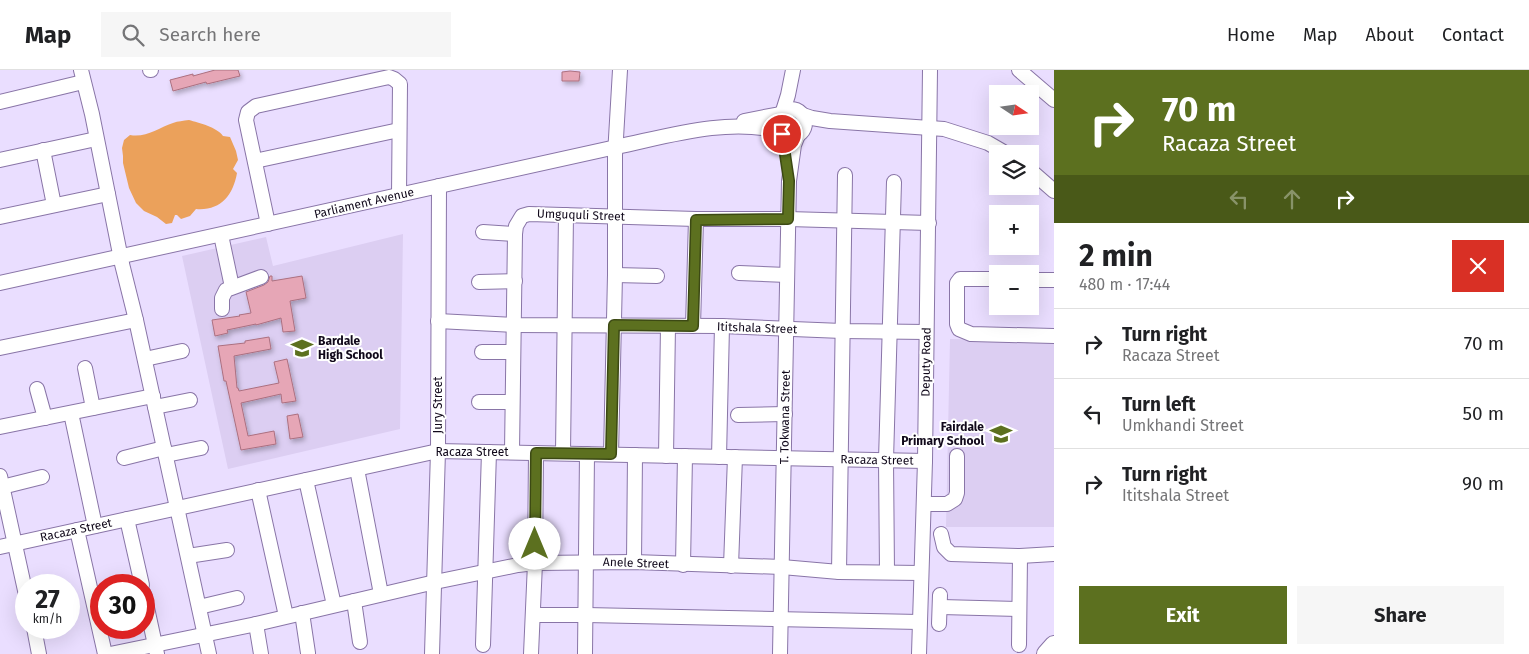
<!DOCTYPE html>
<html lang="en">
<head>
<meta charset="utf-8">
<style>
  body { margin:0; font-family:"Fira Sans",sans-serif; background:#f6f6f6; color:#202124; height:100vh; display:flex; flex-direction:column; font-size:19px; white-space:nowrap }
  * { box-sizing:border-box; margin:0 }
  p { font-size:16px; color:#757577 }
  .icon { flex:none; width:28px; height:28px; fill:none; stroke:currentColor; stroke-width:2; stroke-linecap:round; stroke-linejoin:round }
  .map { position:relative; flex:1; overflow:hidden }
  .panel { display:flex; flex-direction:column; background:#fff; width:475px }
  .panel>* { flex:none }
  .guide { background:#5c701f; color:#fff; overflow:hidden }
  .needle { width:32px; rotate:103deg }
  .buttons { position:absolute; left:989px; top:15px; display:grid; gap:10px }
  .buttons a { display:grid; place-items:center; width:50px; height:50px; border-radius:0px; background:#fff; box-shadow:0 5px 20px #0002; font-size:25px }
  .speed { position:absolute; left:15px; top:504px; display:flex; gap:10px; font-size:25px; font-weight:700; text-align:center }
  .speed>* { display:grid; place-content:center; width:65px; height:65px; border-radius:50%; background:#fff; box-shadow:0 5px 20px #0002; line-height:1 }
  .speed small { font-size:12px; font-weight:400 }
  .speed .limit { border:8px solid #d22; background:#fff; color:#111 }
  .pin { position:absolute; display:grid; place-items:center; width:42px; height:42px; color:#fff; margin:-21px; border:2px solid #fff; border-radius:50%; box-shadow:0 1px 5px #0007 }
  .me { position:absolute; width:55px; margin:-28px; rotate:0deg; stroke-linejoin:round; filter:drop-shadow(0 0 4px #0008) }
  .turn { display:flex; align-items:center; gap:18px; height:105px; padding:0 25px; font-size:22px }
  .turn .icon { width:65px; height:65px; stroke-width:2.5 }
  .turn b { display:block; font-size:35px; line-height:42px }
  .lanes { display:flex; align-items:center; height:48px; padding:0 25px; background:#0003; justify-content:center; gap:25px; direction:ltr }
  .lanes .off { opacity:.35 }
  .round { display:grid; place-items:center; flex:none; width:52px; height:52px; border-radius:0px; background:#f6f6f6 }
  .overview { display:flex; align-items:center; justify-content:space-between; height:85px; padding:0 25px }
  h1 { font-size:30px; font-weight:700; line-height:38px }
  .button { display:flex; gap:10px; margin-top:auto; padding:10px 25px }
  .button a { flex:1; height:58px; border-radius:0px; background:#5c701f; color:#fff; font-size:20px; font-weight:700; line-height:58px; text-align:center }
  .button a+a { background:#f6f6f6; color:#202124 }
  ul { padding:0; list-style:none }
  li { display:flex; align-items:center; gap:15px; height:70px; padding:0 25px; border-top:1px solid #e0e0e0 }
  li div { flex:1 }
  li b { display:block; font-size:19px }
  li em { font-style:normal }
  header { display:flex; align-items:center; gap:30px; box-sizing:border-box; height:70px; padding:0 25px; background:#fff; border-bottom:1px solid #e0e0e0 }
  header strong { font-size:24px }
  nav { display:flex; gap:28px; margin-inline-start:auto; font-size:18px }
  .search { width:350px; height:45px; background:#f6f6f6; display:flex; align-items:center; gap:12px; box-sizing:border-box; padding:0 18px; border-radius:0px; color:#757577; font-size:19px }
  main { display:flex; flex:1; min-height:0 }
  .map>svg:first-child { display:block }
  .built { fill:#dccef2 }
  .green { fill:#eba15b }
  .building { fill:#e6a6b6; stroke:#ac7080; filter:url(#shadow) }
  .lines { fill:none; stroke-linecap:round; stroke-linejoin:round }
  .minor-casing { stroke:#8975a7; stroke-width:16 }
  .major-casing { stroke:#8975a7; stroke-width:20 }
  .minor { stroke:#fff; stroke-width:14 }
  .major { stroke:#fff; stroke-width:18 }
  .route-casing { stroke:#3c4914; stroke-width:12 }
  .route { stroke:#5c701f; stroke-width:9 }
  .labels { text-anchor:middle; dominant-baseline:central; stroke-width:4; stroke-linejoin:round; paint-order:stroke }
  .street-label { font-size:12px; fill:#10081a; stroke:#fff }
  .poi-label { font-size:12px; font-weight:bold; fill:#10081a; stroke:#fff; text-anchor:start }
</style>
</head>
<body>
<header>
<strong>Map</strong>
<div class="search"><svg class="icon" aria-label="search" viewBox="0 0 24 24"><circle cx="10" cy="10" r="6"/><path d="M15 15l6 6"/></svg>Search here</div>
<nav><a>Home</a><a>Map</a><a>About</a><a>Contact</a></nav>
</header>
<main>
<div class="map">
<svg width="1054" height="584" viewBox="0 0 1054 584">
  <defs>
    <filter id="shadow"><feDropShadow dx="2" dy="3" stdDeviation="2.5" flood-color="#0004"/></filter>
  </defs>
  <rect width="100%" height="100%" fill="#eadeff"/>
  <g class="built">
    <path d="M403,164L400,359L228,399L182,186L266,167L273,196Z"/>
    <path d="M950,269L1054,271V457H946Z"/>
  </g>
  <path class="green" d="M189,50C199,53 217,57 223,66L230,67L236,81L238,90L233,99L237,103C233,126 220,141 196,139L190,146L181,149L177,145H175L172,153L166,154L157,147L144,141L136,133L129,118L123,93V86L122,78L124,70L130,65C146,68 158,58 173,53C178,51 183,51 189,50Z"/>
  <g class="building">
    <path d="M215,0H238L240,6L207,14L206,12L173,21L170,10L193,4V6Z"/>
    <path d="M570,1L580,2L579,11H562V2Z"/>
    <path d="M270,206H272V211L302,206L306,228L290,231L295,261L283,262L281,248L256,255V254L227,260L228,263L215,266L212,250L240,246L239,245L251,243L246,222L264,215L268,212Z"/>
    <path d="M269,267L271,279L234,286L237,318H238L239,321L279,313L274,292L287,289L296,331L282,333L281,324L241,333L248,366L274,361L276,374L241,380L226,311H224L218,276L245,273V271Z"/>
    <path d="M298,344L303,367L290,369L287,346Z"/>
  </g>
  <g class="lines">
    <g class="minor-casing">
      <g id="minor">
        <path d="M81,0L92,44L122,194L136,250L209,584"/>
        <path d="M150,0H151"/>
        <path d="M1019,0L1054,30"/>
        <path d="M0,32L83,12"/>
        <circle cx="791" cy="53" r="14"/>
        <path d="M783,41L788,25L793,0"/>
        <path d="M803,45L812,48L830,51L944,59L988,73L1007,84"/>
        <path d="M744,51L780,44"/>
        <path d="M43,80L54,135"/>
        <path d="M0,90L96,69"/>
        <path d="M255,91L399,60"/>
        <path d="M1030,100L1054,121"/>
        <path d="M0,147L108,124"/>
        <path d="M268,154L246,50L248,42L256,36L389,7L394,9L400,14L399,125"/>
        <path d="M483,162L515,164"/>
        <path d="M221,165L232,217"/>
        <path d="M739,203L787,205"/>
        <path d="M615,205L657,206"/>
        <path d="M998,209H960L957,213V254L959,259L971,264L1054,266"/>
        <path d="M1030,210H1054"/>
        <path d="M479,212L515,211"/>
        <path d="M0,213L616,77C669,66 725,48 779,61"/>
        <path d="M222,239V228L226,220L261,207"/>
        <path d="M438,251L514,255L722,256L842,261L926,262"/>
        <path d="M693,256L696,149"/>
        <path d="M0,278L136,250"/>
        <path d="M482,282H513"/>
        <path d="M145,289L182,281"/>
        <path d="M85,298L93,338"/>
        <path d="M37,319L45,348"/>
        <path d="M479,332H512"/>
        <path d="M155,337L190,330"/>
        <path d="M71,343L95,456"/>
        <path d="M738,345L785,344"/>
        <path d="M0,357L153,326"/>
        <path d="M512,382L515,164L516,156L522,146L529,144L696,149H788L929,153"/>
        <path d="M563,383L566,145"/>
        <path d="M611,384L615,205V85L620,0"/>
        <path d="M166,385L201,378"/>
        <path d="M666,386L668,256"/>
        <path d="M719,387L722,256"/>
        <path d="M124,388L164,378"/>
        <path d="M357,399L381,524"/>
        <path d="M0,406L26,525"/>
        <path d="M306,410L334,535"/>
        <path d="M2,417L42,407"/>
        <path d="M258,420L286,546"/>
        <path d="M924,434H947L955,429L957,423V386"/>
        <path d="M127,449L142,515"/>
        <path d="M77,460L105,584"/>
        <path d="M941,464L944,477L951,484L1020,486L1054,484"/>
        <path d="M0,477L438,381L925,391"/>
        <path d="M188,486L227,480"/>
        <path d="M634,492L635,385"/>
        <path d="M683,495L685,386"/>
        <path d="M731,496L735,387"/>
        <path d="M839,502L845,105"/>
        <path d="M887,502L886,390L894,112"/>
        <path d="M144,524L157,584"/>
        <path d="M354,531L360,572"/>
        <path d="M199,537L237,528"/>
        <path d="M941,537L1019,539"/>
        <path d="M302,543L308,583"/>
        <path d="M533,545H586L919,552"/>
        <path d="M256,554L261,584"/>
        <path d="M939,554L940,525"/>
        <path d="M34,558L39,584"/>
        <path d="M483,575L489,382"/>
        <path d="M1019,575L1020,486"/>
        <path d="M110,584L256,554L435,512L518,495L535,493L634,492L782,497L839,502L921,503"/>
        <path d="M432,584L438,381L439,116"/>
        <path d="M531,584L535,493L536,383"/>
        <path d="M585,584L587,384"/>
        <path d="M780,584L789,111L794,75L798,65"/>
        <path d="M919,584L925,391L930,0"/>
      </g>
    </g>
    <g class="major-casing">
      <path id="major" d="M1046,584L1054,575"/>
    </g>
    <use href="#minor" class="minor"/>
    <use href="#major" class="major"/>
  </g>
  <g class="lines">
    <g class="route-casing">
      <path id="route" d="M535,474L536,383L611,384L614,255L693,256L696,150L788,149L789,111L782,64"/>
    </g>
    <use href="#route" class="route"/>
  </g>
  <defs>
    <g id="school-bare" transform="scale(1.725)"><path d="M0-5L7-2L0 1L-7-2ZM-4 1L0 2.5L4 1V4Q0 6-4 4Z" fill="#5c701f" stroke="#fff" stroke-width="2.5" paint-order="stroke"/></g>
  </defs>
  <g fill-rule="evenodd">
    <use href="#school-bare" x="302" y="278"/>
    <use href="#school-bare" x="1001" y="364"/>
  </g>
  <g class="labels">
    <g class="street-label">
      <text transform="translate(364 133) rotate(-13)">Parliament Avenue</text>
      <text transform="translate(581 145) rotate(2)">Umguquli Street</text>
      <text transform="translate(757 258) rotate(2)">Ititshala Street</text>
      <text transform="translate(926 292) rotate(-89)">Deputy Road</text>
      <text transform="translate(438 335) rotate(-90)">Jury Street</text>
      <text transform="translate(785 347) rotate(-89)">T. Tokwana Street</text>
      <text x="472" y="382">Racaza Street</text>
      <text transform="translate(877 390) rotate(1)">Racaza Street</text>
      <text transform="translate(76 460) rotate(-12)">Racaza Street</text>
      <text transform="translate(636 493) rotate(2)">Anele Street</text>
    </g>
    <g class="poi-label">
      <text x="318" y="271">Bardale<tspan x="318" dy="14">High School</tspan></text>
      <text x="984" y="357" text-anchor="end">Fairdale<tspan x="984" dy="14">Primary School</tspan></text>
    </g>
  </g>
</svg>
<div class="buttons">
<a><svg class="needle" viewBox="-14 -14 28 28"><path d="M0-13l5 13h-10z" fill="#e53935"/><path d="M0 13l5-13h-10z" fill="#757577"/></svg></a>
<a><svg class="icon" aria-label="layers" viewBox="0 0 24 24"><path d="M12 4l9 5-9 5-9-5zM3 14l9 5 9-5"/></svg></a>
<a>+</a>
<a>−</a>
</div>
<div class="speed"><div>27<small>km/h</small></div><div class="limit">30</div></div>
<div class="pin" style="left:782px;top:64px;background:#d93025"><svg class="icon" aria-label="arrive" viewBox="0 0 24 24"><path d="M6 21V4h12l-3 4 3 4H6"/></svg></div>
<svg class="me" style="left:535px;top:474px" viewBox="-20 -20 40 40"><circle r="19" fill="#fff"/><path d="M0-13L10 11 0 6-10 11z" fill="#5c701f"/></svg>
</div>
<section class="panel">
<div class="guide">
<div class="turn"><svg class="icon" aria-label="right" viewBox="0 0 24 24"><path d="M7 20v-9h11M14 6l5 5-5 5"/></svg><div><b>70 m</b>Racaza Street</div></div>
<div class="lanes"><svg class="icon off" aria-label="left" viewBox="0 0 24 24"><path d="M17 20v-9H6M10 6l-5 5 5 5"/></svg><svg class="icon off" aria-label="ahead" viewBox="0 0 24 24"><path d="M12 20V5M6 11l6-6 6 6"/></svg><svg class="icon" aria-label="right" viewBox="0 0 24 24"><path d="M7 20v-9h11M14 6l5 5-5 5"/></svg></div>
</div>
<div class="overview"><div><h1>2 min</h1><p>480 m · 17:44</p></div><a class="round" style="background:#d93025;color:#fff"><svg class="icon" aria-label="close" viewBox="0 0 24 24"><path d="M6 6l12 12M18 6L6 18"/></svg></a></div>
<ul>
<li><svg class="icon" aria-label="right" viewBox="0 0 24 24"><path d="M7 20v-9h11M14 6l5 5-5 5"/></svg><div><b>Turn right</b><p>Racaza Street</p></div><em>70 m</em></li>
<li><svg class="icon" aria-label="left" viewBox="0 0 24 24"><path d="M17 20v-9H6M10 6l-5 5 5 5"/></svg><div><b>Turn left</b><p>Umkhandi Street</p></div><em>50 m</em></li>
<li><svg class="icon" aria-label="right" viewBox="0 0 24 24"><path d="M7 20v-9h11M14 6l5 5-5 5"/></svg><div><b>Turn right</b><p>Ititshala Street</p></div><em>90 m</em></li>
</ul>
<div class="button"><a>Exit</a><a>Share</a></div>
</section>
</main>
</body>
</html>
